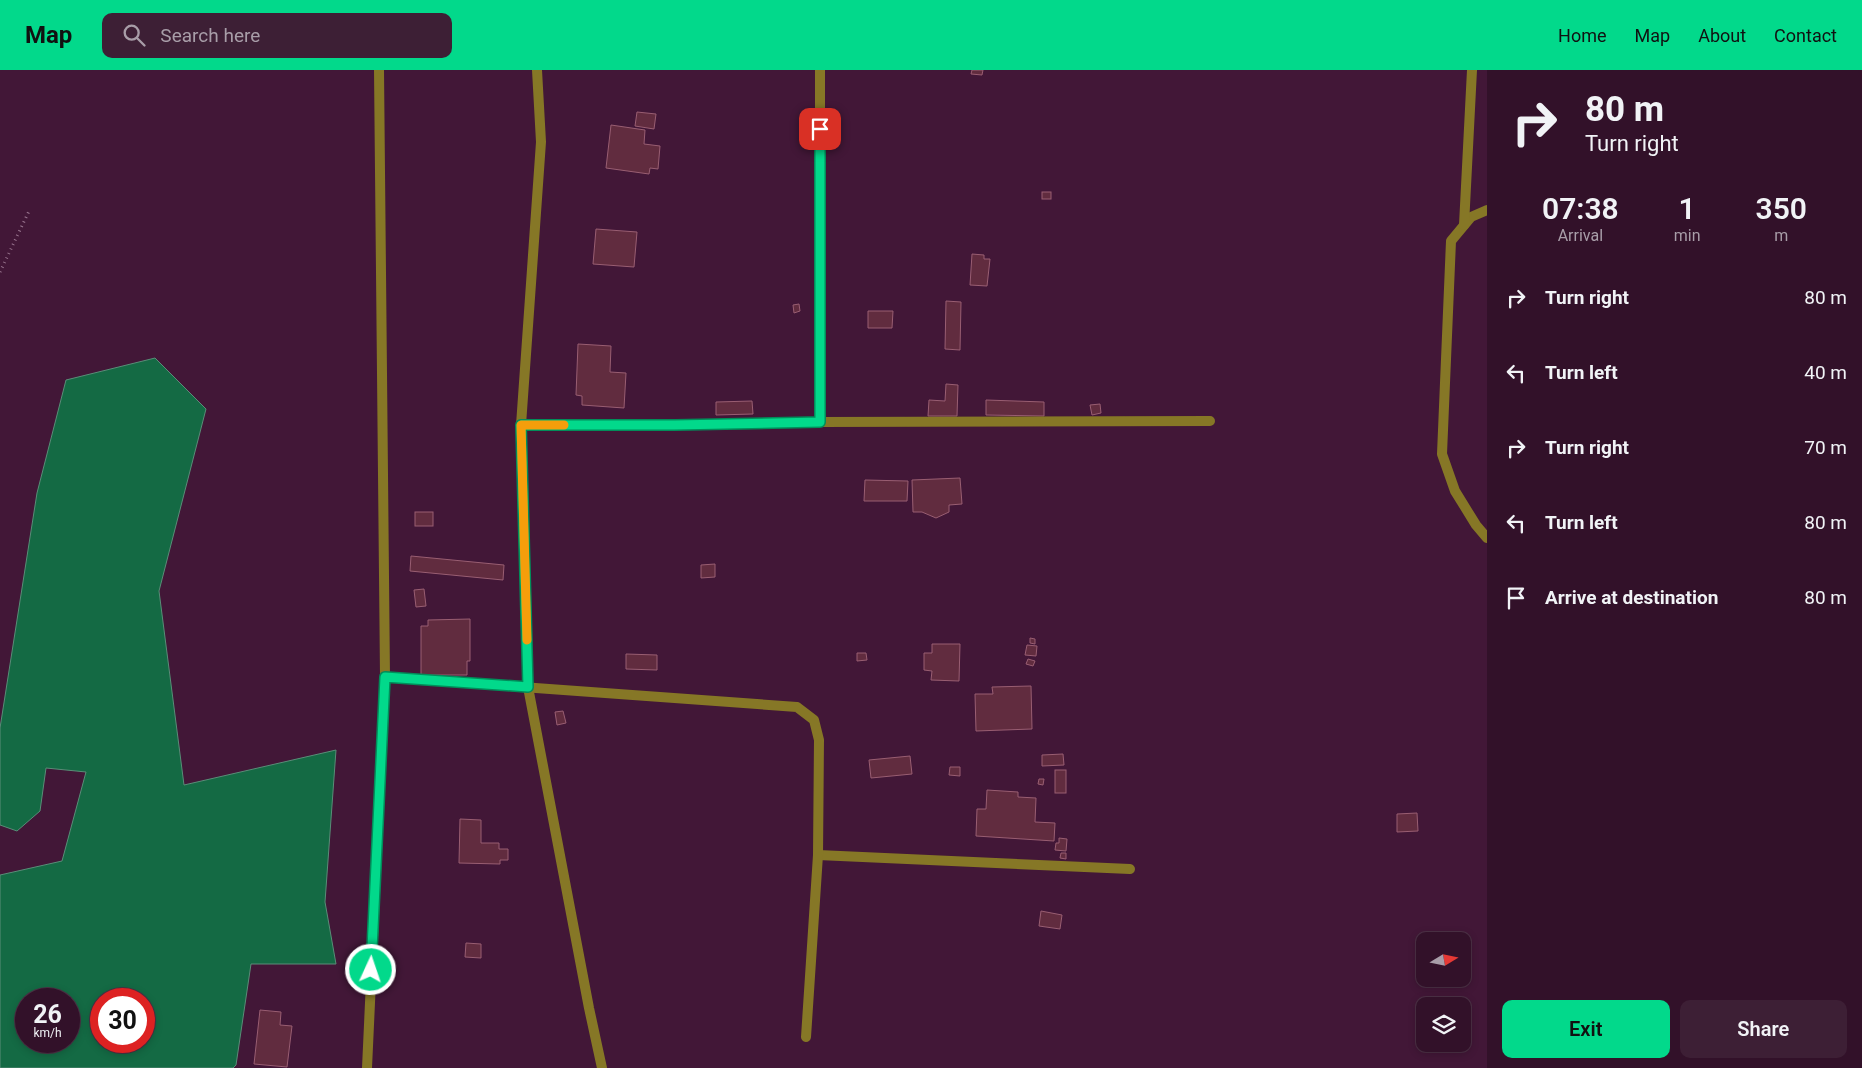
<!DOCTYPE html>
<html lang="en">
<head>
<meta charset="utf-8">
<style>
  body { margin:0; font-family:Roboto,sans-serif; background:#3d1f35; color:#f1f3f6; height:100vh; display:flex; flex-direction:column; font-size:19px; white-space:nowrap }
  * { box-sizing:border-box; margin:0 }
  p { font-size:16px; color:#a89da8 }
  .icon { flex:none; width:28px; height:28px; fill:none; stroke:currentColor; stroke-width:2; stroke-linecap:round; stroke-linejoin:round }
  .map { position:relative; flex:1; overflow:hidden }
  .panel { display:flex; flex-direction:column; background:#321129; width:375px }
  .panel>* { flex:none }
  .banner { background:#321129; color:#f1f3f6; overflow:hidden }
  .needle { width:32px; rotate:80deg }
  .fabs { position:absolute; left:1416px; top:862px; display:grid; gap:10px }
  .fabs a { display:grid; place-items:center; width:55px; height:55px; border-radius:10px; background:#321129; box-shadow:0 2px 8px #0003,0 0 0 1px #4d3146; font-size:25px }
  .speed { position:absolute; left:15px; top:918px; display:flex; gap:10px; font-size:25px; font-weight:700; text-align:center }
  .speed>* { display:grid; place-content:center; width:65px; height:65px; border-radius:50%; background:#321129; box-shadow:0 2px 8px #0003,0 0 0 1px #4d3146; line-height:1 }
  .speed small { font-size:12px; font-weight:400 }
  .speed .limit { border:8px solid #d22; background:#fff; color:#111 }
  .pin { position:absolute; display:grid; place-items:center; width:42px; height:42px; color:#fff; margin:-21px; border-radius:10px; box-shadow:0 2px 8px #0006 }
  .me { position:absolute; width:55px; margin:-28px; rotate:3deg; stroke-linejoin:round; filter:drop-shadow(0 0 4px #0008) }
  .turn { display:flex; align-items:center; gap:18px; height:105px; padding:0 15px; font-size:22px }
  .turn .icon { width:65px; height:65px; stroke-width:2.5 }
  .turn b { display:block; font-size:35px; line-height:42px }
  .eta { display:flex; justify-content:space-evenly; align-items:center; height:85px; text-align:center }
  .eta b { font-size:30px; font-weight:600; line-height:35px }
  .button { display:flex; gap:10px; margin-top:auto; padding:10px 15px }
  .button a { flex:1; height:58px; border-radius:10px; background:#02d98b; color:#111; font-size:20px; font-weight:600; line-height:58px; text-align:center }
  .button a+a { background:#3d1f35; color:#f1f3f6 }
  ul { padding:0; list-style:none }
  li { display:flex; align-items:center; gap:15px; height:75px; padding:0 15px }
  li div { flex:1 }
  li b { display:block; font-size:19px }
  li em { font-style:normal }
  header { display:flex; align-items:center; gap:30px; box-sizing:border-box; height:70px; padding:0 25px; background:#02d98b; color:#111 }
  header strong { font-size:24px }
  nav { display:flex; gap:28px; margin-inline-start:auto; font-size:18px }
  .search { width:350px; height:45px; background:#3d1f35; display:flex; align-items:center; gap:12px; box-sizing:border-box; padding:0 18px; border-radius:10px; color:#a89da8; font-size:19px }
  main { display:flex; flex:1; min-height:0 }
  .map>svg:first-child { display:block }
  .water { fill:#146a44; stroke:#5a8d78; fill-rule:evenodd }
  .building { fill:#612c3f; stroke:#995e72 }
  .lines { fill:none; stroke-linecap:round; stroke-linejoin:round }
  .path { stroke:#99758f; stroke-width:3; stroke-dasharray:1 4; stroke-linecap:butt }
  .street { stroke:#867726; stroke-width:10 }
  .route-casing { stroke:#018d5a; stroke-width:12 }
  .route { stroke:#02d98b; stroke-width:9 }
  .slow { stroke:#f59e0b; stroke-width:9 }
</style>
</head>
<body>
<header>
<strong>Map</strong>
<div class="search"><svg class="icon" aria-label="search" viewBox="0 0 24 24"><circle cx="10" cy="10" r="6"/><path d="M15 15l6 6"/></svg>Search here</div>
<nav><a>Home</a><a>Map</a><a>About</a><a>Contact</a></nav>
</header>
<main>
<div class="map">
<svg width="1487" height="998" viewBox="0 0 1487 998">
  <rect width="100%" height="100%" fill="#421737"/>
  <path class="water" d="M155,288L206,339L159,521L184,715L336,680L325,832L336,894H251L236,995L233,998H0V805L62,791L86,702L46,698L40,741L17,761L0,755V658L37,423L66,310ZM26,929H69V971H26ZM101,929H144V971H101Z"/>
  <g class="building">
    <path d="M972,0H983L982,5L971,4Z"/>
    <path d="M637,42L656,44L654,59L635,56Z"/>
    <path d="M611,55L645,60L644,74L660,76L658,99L650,98L649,104L606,98Z"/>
    <rect x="1042" y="122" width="9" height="7"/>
    <path d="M596,159L637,162L634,197L593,194Z"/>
    <path d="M972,184L984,185V189H990L987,216L970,215Z"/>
    <path d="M946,231L961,232L960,280L945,279Z"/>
    <path d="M799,234L800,241L794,243L793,235Z"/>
    <path d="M868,241H893L892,258H868Z"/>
    <path d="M578,274L611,276L610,302L626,303L624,338L582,335V326L576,325Z"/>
    <path d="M946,314L958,315L957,346H928L929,330L945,331Z"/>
    <path d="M986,330L1044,332V346L986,345Z"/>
    <path d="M752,331L753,344L716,345V332Z"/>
    <path d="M1100,334L1101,343L1092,345L1090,335Z"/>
    <path d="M960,408L962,434L949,435V442L936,448L922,442H913L912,410Z"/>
    <path d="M865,410L908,411L907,431H864Z"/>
    <rect x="415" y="442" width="18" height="14"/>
    <path d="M411,486L504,495L503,510L410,501Z"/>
    <path d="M715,494V507L701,508V495Z"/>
    <path d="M424,519L426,536L416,537L414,520Z"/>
    <path d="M470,549V591H467V605H421V556H428V550Z"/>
    <path d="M1030,568L1035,569V574L1030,573Z"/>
    <path d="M932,574H960L959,611L931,610L932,601L924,600V583H932Z"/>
    <path d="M1027,575L1037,576L1036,586L1025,585Z"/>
    <path d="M857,583H866L867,590L857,591Z"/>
    <path d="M626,584L657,585V600L626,599Z"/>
    <path d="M1028,589L1035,591L1033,596L1026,594Z"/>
    <path d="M1031,616L1032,659L976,661L975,624H993L992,617Z"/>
    <path d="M563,641L566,653L557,655L555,642Z"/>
    <path d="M1063,684L1064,695L1042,696V685Z"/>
    <path d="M910,686L912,704L871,708L869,690Z"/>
    <path d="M950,697H960V706L949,705Z"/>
    <rect x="1055" y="700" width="11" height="23"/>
    <path d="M1039,709H1044L1043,715L1038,714Z"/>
    <path d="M987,720L1018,722V727L1036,728L1035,752L1055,753L1054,771L976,766L977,739H986Z"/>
    <path d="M1417,743L1418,761L1397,762V744Z"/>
    <path d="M460,749L481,750V773H499V779H508V790H500V794L459,793Z"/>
    <path d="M1059,768L1067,769L1066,781L1055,780L1056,773H1059Z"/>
    <path d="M1061,783H1066V789L1060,788Z"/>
    <path d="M1041,841L1062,845L1060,859L1039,856Z"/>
    <path d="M466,873L481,874V888L465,887Z"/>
    <path d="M260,940L281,942L280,955L292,956L287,997L254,994Z"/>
  </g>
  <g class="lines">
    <path class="path" d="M0,202L30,139"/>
    <g class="street">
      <path d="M379,0L385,607"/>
      <path d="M537,0L541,72L521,355L528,617L589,938L602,998"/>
      <path d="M820,0V352"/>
      <path d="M1487,140L1471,147L1451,171L1442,384L1455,421L1476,455L1487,468"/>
      <path d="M1464,155L1472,0"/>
      <path d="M521,355H675L820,352L1210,351"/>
      <path d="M818,785L1130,799"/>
      <path d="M367,998L385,607L797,637L814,650L819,670L818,785L806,967"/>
    </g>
  </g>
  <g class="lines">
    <g class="route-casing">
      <path id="route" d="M371,900L385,607L528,617L521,355H675L820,352V59"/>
    </g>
    <use href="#route" class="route"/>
    <path class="slow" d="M527,570L521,355H564"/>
  </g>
</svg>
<div class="fabs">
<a><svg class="needle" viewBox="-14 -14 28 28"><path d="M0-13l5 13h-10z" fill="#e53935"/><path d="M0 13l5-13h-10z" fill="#a89da8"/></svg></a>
<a><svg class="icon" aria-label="layers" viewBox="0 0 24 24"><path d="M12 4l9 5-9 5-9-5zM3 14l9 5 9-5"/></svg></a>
</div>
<div class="speed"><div>26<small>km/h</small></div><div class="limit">30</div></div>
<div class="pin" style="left:820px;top:59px;background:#d93025"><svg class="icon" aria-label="arrive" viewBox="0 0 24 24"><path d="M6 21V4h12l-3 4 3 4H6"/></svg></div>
<svg class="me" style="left:371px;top:900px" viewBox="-20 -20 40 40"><circle r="17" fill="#02d98b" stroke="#fff" stroke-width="3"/><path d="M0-11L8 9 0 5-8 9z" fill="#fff"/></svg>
</div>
<section class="panel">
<div class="banner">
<div class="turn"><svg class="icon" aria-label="right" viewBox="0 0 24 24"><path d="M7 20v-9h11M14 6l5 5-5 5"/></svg><div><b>80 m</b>Turn right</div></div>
</div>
<div class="eta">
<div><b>07:38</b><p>Arrival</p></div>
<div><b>1</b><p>min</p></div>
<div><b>350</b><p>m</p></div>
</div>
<ul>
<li><svg class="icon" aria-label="right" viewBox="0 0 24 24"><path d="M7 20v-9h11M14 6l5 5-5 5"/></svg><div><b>Turn right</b></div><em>80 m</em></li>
<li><svg class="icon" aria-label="left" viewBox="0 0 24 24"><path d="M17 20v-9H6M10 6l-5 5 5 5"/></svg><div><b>Turn left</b></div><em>40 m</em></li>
<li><svg class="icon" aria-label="right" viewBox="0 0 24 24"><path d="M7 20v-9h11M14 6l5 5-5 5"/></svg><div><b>Turn right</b></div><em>70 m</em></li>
<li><svg class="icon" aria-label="left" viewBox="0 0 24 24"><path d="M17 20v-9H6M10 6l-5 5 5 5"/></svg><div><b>Turn left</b></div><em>80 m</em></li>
<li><svg class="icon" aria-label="arrive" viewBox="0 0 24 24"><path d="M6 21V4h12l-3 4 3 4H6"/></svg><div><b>Arrive at destination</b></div><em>80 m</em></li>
</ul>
<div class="button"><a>Exit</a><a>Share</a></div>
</section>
</main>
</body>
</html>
